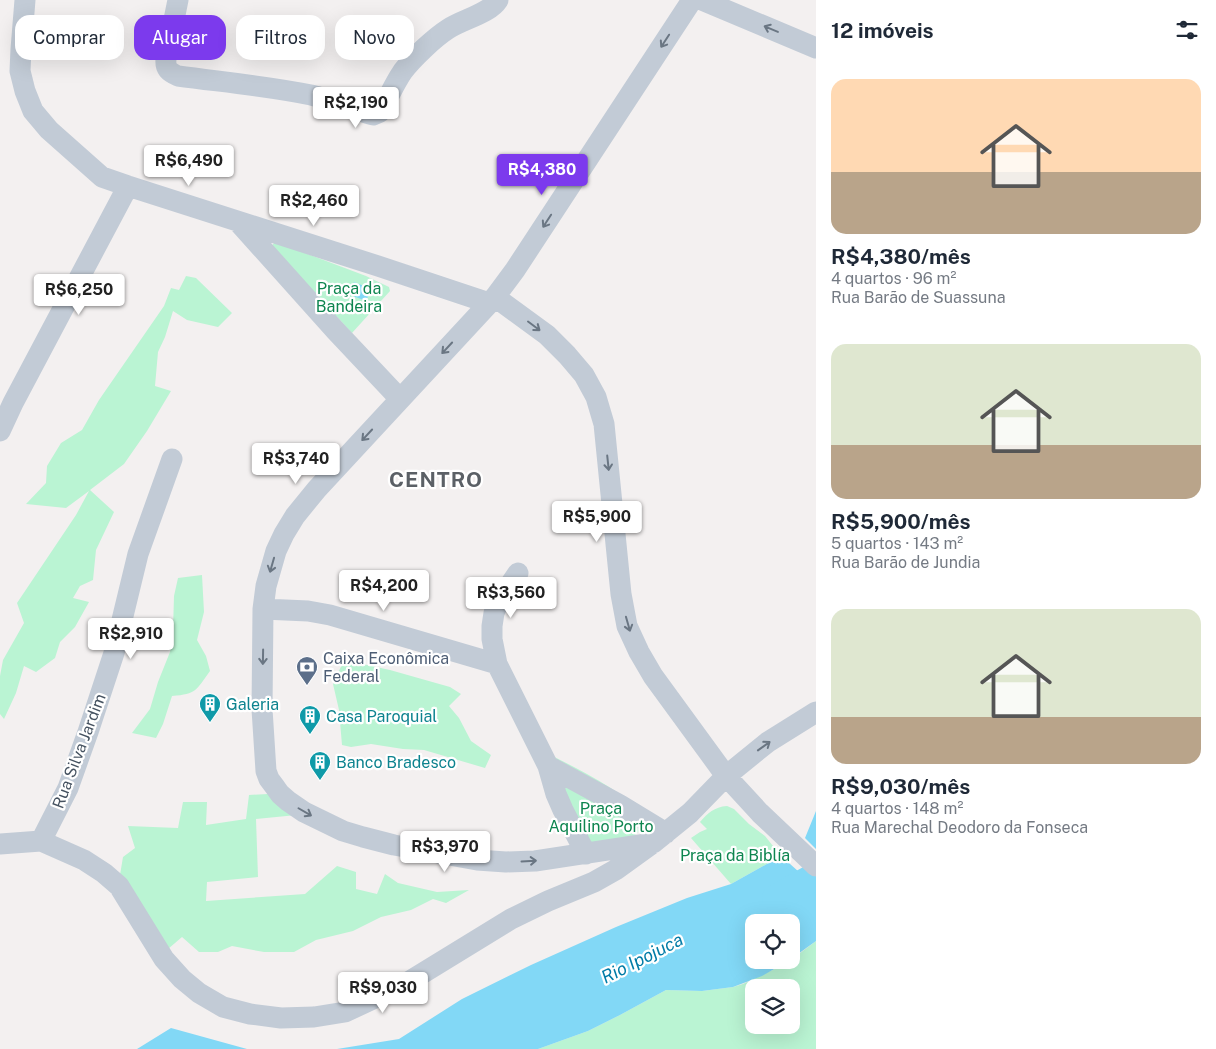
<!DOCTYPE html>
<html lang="pt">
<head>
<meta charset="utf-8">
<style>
	:root { --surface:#fff; --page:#f6f6f7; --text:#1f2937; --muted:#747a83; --accent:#7c3aed }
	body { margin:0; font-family:"Public Sans",sans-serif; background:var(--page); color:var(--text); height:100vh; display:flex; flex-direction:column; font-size:19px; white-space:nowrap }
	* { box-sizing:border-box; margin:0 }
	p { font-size:16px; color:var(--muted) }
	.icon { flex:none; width:28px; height:28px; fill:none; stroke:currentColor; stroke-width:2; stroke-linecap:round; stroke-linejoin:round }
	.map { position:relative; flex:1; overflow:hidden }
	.drawer { display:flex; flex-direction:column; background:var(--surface); width:400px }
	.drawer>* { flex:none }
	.hud { position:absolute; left:15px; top:15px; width:475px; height:45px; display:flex; gap:10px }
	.buttons { position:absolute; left:745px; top:914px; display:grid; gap:10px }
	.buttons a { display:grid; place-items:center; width:55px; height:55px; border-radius:10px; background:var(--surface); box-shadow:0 5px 20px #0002; font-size:25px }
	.price { position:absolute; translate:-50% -42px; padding:0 11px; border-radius:5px; background:#fff; color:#222; font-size:16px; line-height:32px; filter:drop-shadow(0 1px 2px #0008) }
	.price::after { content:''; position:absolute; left:50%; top:30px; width:15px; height:11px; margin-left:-8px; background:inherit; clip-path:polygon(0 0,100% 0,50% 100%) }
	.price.on { background:var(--accent); color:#fff }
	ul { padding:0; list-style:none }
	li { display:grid; align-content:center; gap:10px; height:265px; padding:0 15px }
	li span { display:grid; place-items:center; height:155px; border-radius:15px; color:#555 }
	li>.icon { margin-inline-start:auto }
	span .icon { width:90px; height:90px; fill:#fffc; stroke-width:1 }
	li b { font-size:21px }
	h2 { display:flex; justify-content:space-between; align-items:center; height:60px; padding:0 15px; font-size:21px }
	.chip { padding:0 18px; border-radius:15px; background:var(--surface); box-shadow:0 5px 20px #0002; font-size:18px; line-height:45px }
	.chip.on { background:var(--accent); color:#fff }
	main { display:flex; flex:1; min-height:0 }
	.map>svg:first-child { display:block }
	.green { fill:#baf4d3; fill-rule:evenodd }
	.water { fill:#82d8f6 }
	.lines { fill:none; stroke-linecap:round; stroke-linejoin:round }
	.river { stroke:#82d8f6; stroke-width:28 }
	.minor { stroke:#c2cbd6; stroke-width:21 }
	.oneway { stroke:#6a7683 }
	.labels { text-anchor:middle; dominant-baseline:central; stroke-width:4.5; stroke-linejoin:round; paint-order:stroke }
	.park-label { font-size:16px; fill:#0d854f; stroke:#fff }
	.service-label { font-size:16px; fill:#4e5e75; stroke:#fff; text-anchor:start }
	.culture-label { font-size:16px; fill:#0d838f; stroke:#fff; text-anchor:start }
	.street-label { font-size:16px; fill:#455260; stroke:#fff }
	.water-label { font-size:18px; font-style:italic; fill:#027ca7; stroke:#fff }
	.district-label { font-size:21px; font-weight:bold; letter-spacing:1px; fill:#5b6066; stroke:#fff }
</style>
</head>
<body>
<main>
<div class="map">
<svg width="816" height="1049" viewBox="0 0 816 1049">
	<rect width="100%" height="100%" fill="#f3f0f0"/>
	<path class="green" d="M 276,242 L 366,276 L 389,287 L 390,291 L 352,333 L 272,247 L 273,244 Z
		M 186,276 L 196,278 L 232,313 L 218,327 L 187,320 L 173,311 L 165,337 L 158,352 L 155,386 L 171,391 L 147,431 L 124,464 L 90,490 L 114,512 L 96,550 L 93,580 L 80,586 L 73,598 L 89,602 L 75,627 L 60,642 L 55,658 L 36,672 L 24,666 L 16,693 L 4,719 L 0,714 L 0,676 L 3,660 L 24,623 L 17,603 L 76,515 L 89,491 L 66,508 L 26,504 L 46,483 L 47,466 L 61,443 L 82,430 L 99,400 L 164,306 L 171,288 L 179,290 Z
		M 202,575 L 204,612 L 197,640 L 206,656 L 210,671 C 196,690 197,694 172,696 L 163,724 L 156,738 L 132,733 L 150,709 L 158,682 L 170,652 L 173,630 L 174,596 L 178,578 Z
		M 344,660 L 390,670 L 450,687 L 461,694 L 449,706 L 459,718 L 471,741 L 491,755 L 485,768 L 424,750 L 403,749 L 371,744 L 351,747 L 342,745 L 339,710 L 333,684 Z
		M 535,747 C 575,768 619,787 650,820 L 630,840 L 585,851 Z
		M 286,793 L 307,814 L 256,819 L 258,877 L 207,882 L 206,901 L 305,894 L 337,866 L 356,872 L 356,889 L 377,894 L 385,874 L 398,883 L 437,892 L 469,890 L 446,903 L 433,899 L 411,910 L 381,917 L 353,931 L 316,940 L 294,952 L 264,952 L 232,946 L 218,952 L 199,952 L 182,937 L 168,949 L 120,875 L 123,857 L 135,848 L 128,826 L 178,828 L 183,802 L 207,802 L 206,825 L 246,819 L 249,795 Z
		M 727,806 L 734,809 L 749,824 L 765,836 L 781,856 L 731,884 L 691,838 L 700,832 L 707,829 L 700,822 C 708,813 714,807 727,806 Z
		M 816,941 L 816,1049 L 538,1049 L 588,1031 L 620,1015 L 666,990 L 702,991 L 733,987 L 743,984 L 779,967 L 791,960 ZM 754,988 L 791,988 L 791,1025 L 754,1025 Z"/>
	<path class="water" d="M 354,282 L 371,289 L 366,301 L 348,294 Z
		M 816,811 L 816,849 L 805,838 Z
		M 781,856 L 816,887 L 816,941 L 791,959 L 791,922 L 754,922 L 754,960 L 790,960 L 762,976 L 733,987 L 702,991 L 666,990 L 620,1015 L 588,1031 L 538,1049 L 337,1049 L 399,1039 L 462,999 L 531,965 L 616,927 L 687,898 L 731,884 Z
		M 171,1028 L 247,1049 L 137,1049 Z"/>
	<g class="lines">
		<path class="river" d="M 776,898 L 816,876"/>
		<path class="minor" d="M 25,0 L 21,49 L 20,71 L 25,91 L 33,111 L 49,130 L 102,177 L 128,186 L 378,266 L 489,303
			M 178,0 L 166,59 C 165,69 169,72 178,76 C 222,82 267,86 311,95 C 332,100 352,109 373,115 L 380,112 C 388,99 394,84 403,71 C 413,58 434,38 448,29 C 463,19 489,14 498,0
			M 702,0 L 816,48
			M 240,224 L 335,330 L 400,399
			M 495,297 L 547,335 L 567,355 L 584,375 L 596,397 L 604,424 L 621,594 L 627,626 L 639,652 L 653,676 L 726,776 L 760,813 L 816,866
			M 0,431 L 13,403 L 128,186
			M 518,573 L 499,601 L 494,613 L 492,626 L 492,639 L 497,664 L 548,766 L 620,805 L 666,833
			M 263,609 L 308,611 L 330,615 L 497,664
			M 548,766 L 556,794 L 563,810 L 586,854
			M 41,841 L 68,788 L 88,732 L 114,653 L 138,554 L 172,459
			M 653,843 L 535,861 L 506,862 L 477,860 L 394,845 L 363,837 L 343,831 L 304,812 L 288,801 L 280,794 L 275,787 L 269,779 L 266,771 L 262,709 L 263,609 L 266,586 L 276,551 L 284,534 L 295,516 L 317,489 L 495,297 L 515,270 L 692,0
			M 0,844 L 41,841 L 84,860 L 104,873 L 119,886 L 164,959 L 182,979 L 199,993 L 223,1007 L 250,1014 L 281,1018 L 314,1017 L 345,1012 L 405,984 L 511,919 L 548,901 L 594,882 L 617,869 L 653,843 L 690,813 L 726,776 L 768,742 L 816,712"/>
	</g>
	<defs><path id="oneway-shaft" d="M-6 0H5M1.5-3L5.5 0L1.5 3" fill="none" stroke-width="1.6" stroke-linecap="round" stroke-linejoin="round" transform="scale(1.25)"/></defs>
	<g class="oneway">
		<use href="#oneway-shaft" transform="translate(771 29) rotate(-157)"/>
		<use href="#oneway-shaft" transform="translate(665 41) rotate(123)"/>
		<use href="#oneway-shaft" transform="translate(547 221) rotate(123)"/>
		<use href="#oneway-shaft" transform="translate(534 326) rotate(37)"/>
		<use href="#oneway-shaft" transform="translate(447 348) rotate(133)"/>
		<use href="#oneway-shaft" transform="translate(367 435) rotate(133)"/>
		<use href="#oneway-shaft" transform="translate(608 463) rotate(84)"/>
		<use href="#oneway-shaft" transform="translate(272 565) rotate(106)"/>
		<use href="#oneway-shaft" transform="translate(628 624) rotate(74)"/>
		<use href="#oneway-shaft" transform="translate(263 657) rotate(91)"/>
		<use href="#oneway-shaft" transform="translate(764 746) rotate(-36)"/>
		<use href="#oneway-shaft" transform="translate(305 812) rotate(30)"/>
		<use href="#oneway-shaft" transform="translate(529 861) rotate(-3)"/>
	</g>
	<defs>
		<g id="bank-pin" transform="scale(1.125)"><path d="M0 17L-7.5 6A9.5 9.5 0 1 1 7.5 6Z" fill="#5c6f8a" stroke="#fff"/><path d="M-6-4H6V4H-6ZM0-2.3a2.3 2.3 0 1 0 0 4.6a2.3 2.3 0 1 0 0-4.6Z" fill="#fff"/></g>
		<g id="building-pin" transform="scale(1.125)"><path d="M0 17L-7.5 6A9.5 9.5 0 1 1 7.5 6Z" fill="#0f9aa8" stroke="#fff"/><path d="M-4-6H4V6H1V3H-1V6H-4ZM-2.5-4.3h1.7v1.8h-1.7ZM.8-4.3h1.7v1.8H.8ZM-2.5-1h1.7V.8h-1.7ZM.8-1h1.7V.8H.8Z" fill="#fff"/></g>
	</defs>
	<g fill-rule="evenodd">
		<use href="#bank-pin" x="307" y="667"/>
		<use href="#building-pin" x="210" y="704"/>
		<use href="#building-pin" x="310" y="716"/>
		<use href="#building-pin" x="320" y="762"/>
	</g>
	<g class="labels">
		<g class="park-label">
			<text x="349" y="288">Praça da<tspan x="349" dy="18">Bandeira</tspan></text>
			<text x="601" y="808">Praça<tspan x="601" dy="18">Aquilino Porto</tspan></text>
			<text x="735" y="855">Praça da Biblía</text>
		</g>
		<g class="service-label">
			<text x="323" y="658">Caixa Econômica<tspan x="323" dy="18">Federal</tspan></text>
		</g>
		<g class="culture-label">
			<text x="226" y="704">Galeria</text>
			<text x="326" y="716">Casa Paroquial</text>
			<text x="336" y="762">Banco Bradesco</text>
		</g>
		<g class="street-label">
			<text transform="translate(79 751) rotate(-69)">Rua Silva Jardim</text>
		</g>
		<g class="water-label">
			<text transform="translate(642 958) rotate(-27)">Rio Ipojuca</text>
		</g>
		<g class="district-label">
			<text x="436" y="479">CENTRO</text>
		</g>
	</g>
</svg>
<div class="buttons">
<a><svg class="icon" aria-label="locate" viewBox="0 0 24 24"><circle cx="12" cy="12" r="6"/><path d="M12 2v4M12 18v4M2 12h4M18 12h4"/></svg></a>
<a><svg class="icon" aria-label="layers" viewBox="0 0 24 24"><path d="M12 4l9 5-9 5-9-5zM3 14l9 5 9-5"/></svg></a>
</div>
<b class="price" style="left:356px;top:129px">R$2,190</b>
<b class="price" style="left:189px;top:187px">R$6,490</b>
<b class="price on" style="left:542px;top:196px">R$4,380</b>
<b class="price" style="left:314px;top:227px">R$2,460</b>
<b class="price" style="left:79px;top:316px">R$6,250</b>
<b class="price" style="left:296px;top:485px">R$3,740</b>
<b class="price" style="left:597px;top:543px">R$5,900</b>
<b class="price" style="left:384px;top:612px">R$4,200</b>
<b class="price" style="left:511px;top:619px">R$3,560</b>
<b class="price" style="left:131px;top:660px">R$2,910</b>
<b class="price" style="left:445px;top:873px">R$3,970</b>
<b class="price" style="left:383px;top:1014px">R$9,030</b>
<div class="hud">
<a class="chip">Comprar</a>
<a class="chip on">Alugar</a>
<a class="chip">Filtros</a>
<a class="chip">Novo</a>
</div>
</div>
<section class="drawer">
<h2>12 imóveis<svg class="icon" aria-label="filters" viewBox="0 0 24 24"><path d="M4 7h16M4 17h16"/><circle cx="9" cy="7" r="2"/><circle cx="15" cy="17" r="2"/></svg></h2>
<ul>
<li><span style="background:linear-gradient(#ffd9b3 60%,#b9a48a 0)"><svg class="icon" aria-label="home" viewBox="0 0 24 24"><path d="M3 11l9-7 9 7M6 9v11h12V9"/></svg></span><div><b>R$4,380/mês</b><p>4 quartos · 96 m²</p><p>Rua Barão de Suassuna</p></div></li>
<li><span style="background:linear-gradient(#dfe7d0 65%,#b9a48a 0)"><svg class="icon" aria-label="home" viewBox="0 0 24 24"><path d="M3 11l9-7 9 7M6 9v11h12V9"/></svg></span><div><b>R$5,900/mês</b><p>5 quartos · 143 m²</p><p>Rua Barão de Jundia</p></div></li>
<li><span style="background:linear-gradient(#dfe7d0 70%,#b9a48a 0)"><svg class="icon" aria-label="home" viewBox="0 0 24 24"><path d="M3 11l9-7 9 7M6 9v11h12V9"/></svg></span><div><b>R$9,030/mês</b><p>4 quartos · 148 m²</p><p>Rua Marechal Deodoro da Fonseca</p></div></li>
</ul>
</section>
</main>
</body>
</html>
